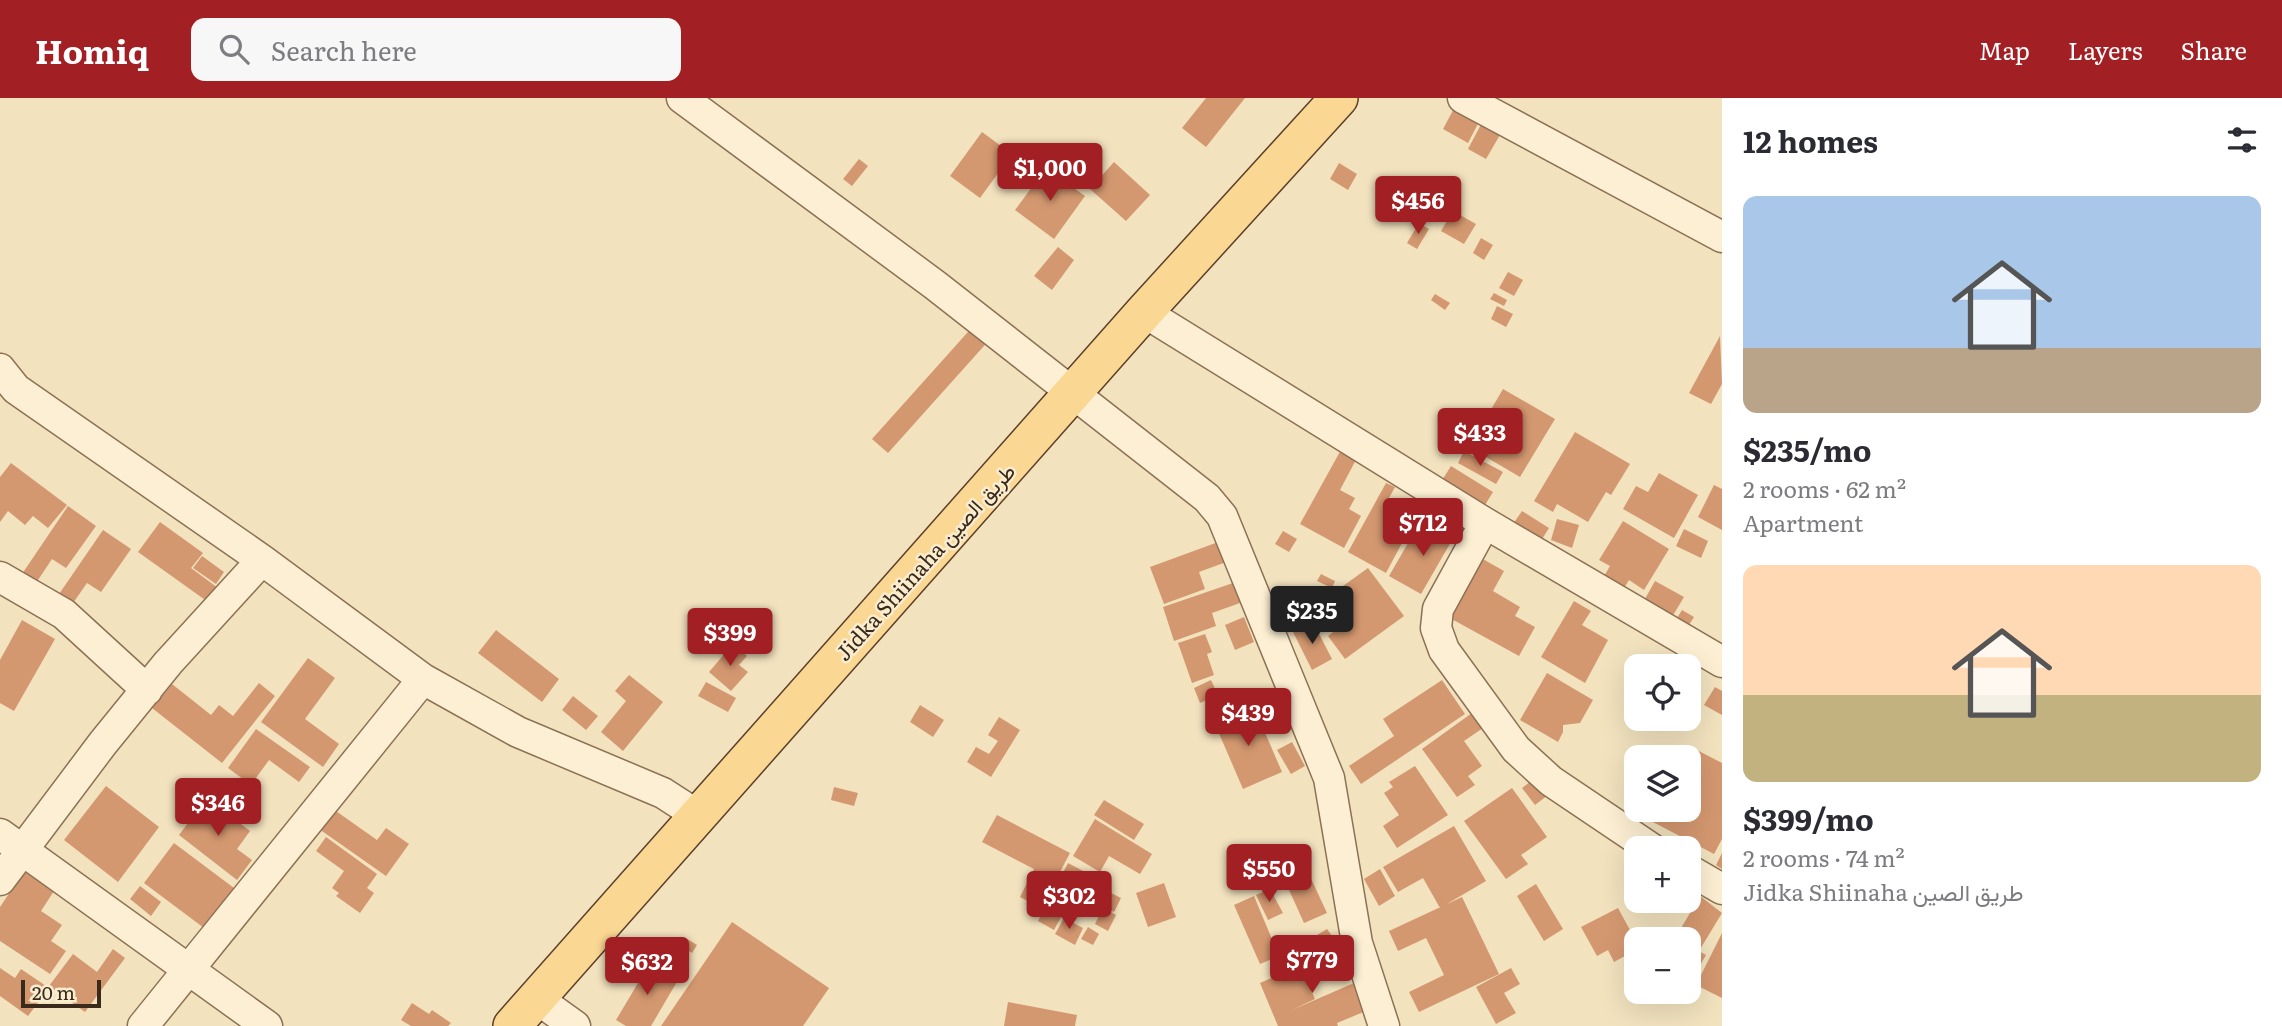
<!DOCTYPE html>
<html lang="en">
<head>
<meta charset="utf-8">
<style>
	:root { --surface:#fff; --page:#f7f7f7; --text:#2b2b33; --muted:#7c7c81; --accent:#a21f23 }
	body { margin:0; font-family:Literata,Vazirmatn,serif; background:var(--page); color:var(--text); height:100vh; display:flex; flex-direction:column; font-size:26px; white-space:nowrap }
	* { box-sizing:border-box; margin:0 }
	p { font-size:23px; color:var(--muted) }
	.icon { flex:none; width:38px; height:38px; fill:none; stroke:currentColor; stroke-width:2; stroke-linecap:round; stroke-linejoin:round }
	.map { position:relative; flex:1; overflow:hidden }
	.sheet { display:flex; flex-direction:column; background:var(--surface); width:560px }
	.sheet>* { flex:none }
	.controls { position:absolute; left:1624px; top:556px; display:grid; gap:14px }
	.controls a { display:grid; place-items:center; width:77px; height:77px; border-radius:14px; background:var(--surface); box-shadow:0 7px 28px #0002; font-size:35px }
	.scale { position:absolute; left:21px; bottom:18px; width:80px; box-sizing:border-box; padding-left:7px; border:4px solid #3a2a1b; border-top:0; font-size:19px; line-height:24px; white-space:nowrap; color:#3a2a1b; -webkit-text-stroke:5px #f9eccf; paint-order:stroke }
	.price { position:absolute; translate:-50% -60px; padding:0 16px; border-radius:7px; background:var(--accent); color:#fff; font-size:23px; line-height:46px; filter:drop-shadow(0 2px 4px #0008) }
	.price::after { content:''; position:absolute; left:50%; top:42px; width:21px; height:16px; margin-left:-10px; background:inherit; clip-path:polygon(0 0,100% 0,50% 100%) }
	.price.selected { background:#222; color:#fff }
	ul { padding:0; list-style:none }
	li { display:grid; align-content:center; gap:14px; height:371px; padding:0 21px }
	li span { display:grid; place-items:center; height:217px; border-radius:14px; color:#555 }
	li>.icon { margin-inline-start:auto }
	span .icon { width:126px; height:126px; fill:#fffc; stroke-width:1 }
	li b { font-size:30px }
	h2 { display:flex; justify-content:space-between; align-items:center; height:84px; padding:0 21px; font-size:30px }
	header { display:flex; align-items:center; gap:42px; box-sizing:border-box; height:98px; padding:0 35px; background:var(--accent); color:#fff }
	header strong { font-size:33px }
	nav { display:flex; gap:38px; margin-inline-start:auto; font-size:24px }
	.search { width:490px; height:63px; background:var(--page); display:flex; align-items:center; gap:18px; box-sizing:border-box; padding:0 24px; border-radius:14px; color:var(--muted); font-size:26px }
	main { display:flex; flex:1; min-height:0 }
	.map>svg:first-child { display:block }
	.building { fill:#d49870 }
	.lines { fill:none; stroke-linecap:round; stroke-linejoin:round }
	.minor-casing { stroke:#8d7155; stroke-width:33 }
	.major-casing { stroke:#5a3f2a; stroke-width:40 }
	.minor { stroke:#fcefd3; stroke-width:30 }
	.major { stroke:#fad792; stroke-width:37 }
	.labels { text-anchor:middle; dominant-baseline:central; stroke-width:5; stroke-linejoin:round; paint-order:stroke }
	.street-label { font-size:21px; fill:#3a2a1b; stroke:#f9eccf }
</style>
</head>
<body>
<header>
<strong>Homiq</strong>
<div class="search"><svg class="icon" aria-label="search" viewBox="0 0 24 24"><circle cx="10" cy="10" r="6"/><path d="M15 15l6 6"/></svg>Search here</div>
<nav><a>Map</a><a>Layers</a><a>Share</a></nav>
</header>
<main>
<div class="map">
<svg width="1722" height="928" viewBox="0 0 1722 928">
	<rect width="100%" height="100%" fill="#f2e2be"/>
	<path class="building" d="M 1206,0 L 1245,0 L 1206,49 L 1182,30 Z
		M 1457,5 L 1482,18 L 1468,45 L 1443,31 Z
		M 1485,19 L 1504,30 L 1486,61 L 1468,51 Z
		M 982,34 L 1012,56 L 980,100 L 950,78 Z
		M 859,61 L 868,68 L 852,88 L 843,81 Z
		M 1114,64 L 1150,97 L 1126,123 L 1090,91 Z
		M 1339,65 L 1357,76 L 1348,92 L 1330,81 Z
		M 1046,70 L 1085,98 L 1054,141 L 1015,112 Z
		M 1421,82 L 1432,88 L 1415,118 L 1403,112 Z
		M 1453,113 L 1476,126 L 1464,146 L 1441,133 Z
		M 1419,125 L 1429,131 L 1417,151 L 1407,145 Z
		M 1481,140 L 1493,147 L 1484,162 L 1473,155 Z
		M 1058,149 L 1074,162 L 1052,192 L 1034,178 Z
		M 1508,174 L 1523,182 L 1514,198 L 1499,190 Z
		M 1494,195 L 1507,202 L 1504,208 L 1490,201 Z
		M 1435,196 L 1450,205 L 1445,212 L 1431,202 Z
		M 1497,208 L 1513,216 L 1506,229 L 1491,221 Z
		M 976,225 L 992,239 L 888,355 L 872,341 Z
		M 1720,238 L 1722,286 L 1711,306 L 1689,295 Z
		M 1503,291 L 1555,321 L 1520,379 L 1469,349 Z
		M 1575,334 L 1630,366 L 1611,397 L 1606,394 L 1588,424 L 1557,406 L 1553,414 L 1534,403 Z
		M 1342,350 L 1358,358 L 1340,392 L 1355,400 L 1349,411 L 1361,418 L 1344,450 L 1300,426 Z
		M 1464,353 L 1503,374 L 1496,386 L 1458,365 Z
		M 11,365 L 67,407 L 48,430 L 33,418 L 25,427 L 8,413 L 0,424 L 0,379 Z
		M 1451,368 L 1493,394 L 1482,412 L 1439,387 Z
		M 1659,375 L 1698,397 L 1674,440 L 1623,411 L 1636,388 L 1648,394 Z
		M 1386,385 L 1395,389 L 1389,400 L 1398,405 L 1391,419 L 1410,430 L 1386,475 L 1348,454 Z
		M 1714,387 L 1722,391 L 1722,432 L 1698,419 Z
		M 68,408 L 96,428 L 66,470 L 52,461 L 36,485 L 22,476 Z
		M 1522,413 L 1549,430 L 1539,446 L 1511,429 Z
		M 1443,421 L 1459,430 L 1421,496 L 1389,478 L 1411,440 L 1426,448 Z
		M 1557,421 L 1579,427 L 1572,450 L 1551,442 Z
		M 1623,423 L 1669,451 L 1644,492 L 1629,482 L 1623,492 L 1603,480 L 1610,468 L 1599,462 Z
		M 160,424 L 203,455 L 191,470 L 218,490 L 208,504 L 138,454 Z
		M 1684,431 L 1708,443 L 1701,460 L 1676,448 Z
		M 103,432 L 131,451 L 101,494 L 87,485 L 71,508 L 57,499 Z
		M 1283,433 L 1297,441 L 1289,454 L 1275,446 Z
		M 1221,443 L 1229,463 L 1199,474 L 1205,491 L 1164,506 L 1150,469 Z
		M 202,458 L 224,474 L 216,486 L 193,470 Z
		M 1481,460 L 1504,473 L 1493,493 L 1520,509 L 1515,518 L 1535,529 L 1519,558 L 1448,519 Z
		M 1368,470 L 1404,518 L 1345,561 L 1328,538 L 1336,532 L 1318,506 Z
		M 1321,476 L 1335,483 L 1332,490 L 1317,483 Z
		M 1655,483 L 1684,499 L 1669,524 L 1641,508 Z
		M 1233,485 L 1240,505 L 1212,515 L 1216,528 L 1174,543 L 1163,509 Z
		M 1574,503 L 1591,513 L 1582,527 L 1608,542 L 1585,585 L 1541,559 Z
		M 1682,512 L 1694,519 L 1686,532 L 1674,525 Z
		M 1244,519 L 1254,544 L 1235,552 L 1225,527 Z
		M 22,522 L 55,541 L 14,613 L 0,605 L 0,562 Z
		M 1313,524 L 1332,561 L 1312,572 L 1293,534 Z
		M 496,532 L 559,581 L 542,604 L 478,555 Z
		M 1205,536 L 1212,554 L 1207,556 L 1214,577 L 1192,585 L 1178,545 Z
		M 733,546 L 747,558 L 739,567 L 748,574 L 731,593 L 709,574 Z
		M 308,560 L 335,580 L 305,621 L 339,646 L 323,669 L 261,624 Z
		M 1547,575 L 1593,602 L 1580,625 L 1563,627 L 1563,634 L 1558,644 L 1520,622 Z
		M 629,577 L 663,604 L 623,653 L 601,634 L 626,603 L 615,593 Z
		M 1211,582 L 1218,597 L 1200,605 L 1194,590 Z
		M 1442,582 L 1465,616 L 1361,686 L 1349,668 L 1394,638 L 1383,621 Z
		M 706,584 L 736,600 L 728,614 L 698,598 Z
		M 259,585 L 275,598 L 222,665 L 152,610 L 172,586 L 211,617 L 219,607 L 233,618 Z
		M 1715,589 L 1722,593 L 1722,617 L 1704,607 Z
		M 573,598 L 598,618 L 586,632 L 562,612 Z
		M 920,607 L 944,622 L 933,639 L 910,624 Z
		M 1254,609 L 1282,674 L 1243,691 L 1215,626 Z
		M 1472,615 L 1483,630 L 1464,643 L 1482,668 L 1468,678 L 1475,687 L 1457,699 L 1422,651 Z
		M 999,619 L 1020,632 L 991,679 L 967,664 L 976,649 L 989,656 L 998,643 L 988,637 Z
		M 256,631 L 310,669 L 299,684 L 269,662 L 251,687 L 228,670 Z
		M 1292,644 L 1305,668 L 1291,676 L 1277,652 Z
		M 1691,649 L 1722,665 L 1722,741 L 1714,756 L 1651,723 L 1657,712 L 1689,712 L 1689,660 L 1685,660 Z
		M 1415,668 L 1448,717 L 1397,750 L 1383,728 L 1399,717 L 1384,695 L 1393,689 L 1389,684 Z
		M 1535,680 L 1548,697 L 1535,707 L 1522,690 Z
		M 106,688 L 159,729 L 118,784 L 64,742 Z
		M 834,689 L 858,695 L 854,708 L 831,702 Z
		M 1512,690 L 1547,739 L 1521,757 L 1528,766 L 1506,781 L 1464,723 Z
		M 207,700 L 250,733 L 237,751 L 252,762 L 237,782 L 179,737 Z
		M 1104,702 L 1144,726 L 1134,742 L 1094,717 Z
		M 326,706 L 377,742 L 386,730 L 409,746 L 386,778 L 312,726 Z
		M 997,717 L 1070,755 L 1041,810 L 1020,799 L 1034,771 L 982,744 Z
		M 1095,721 L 1152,756 L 1140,776 L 1109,758 L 1100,774 L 1073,758 Z
		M 1454,728 L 1486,783 L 1440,810 L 1423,780 L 1398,794 L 1383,769 Z
		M 326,739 L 377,776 L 367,790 L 374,795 L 360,815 L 336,798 L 339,795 L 332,790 L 344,773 L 316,753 Z
		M 174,745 L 234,790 L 204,830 L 144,785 Z
		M 1722,755 L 1722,771 L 1716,767 Z
		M 1068,765 L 1085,774 L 1054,832 L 1038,823 Z
		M 1380,771 L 1395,798 L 1379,808 L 1364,781 Z
		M 24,773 L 54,793 L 41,813 L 62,827 L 51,843 L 66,853 L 50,876 L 0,843 L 0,809 Z
		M 1308,774 L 1327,815 L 1304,825 L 1285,783 Z
		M 1088,777 L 1101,784 L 1081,819 L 1067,812 Z
		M 1164,785 L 1176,819 L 1148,829 L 1136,795 Z
		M 1536,786 L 1563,831 L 1544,843 L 1517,798 Z
		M 140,788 L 161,804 L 151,818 L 130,801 Z
		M 1270,791 L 1283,815 L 1268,822 L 1256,797 Z
		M 1111,795 L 1121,800 L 1114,814 L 1104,808 Z
		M 1254,798 L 1279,858 L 1260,866 L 1234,807 Z
		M 1700,798 L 1722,815 L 1699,853 L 1706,857 L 1692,881 L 1689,879 L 1689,842 L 1674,842 Z
		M 1462,799 L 1499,876 L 1419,914 L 1409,894 L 1444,877 L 1426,840 L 1398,853 L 1389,833 Z
		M 1103,810 L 1116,817 L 1108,833 L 1095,826 Z
		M 1618,810 L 1636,843 L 1636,852 L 1614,864 L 1608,852 L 1597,858 L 1581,829 Z
		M 1064,820 L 1083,830 L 1075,847 L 1055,836 Z
		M 732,824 L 829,890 L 803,928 L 661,928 Z
		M 1088,829 L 1099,836 L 1093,847 L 1081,841 Z
		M 1327,831 L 1337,845 L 1316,858 L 1307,843 Z
		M 1722,835 L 1722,900 L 1696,887 Z
		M 684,839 L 697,847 L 692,855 L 679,847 Z
		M 113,851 L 125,860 L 85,914 L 49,888 L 73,856 L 97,874 Z
		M 1338,851 L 1347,871 L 1309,888 L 1315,901 L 1292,912 L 1354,885 L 1366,913 L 1337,925 L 1338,928 L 1278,928 L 1260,885 Z
		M 661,853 L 681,865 L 675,875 L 655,863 Z
		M 643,862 L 678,882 L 651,928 L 626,928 L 616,922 L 644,875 L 637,871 Z
		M 0,870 L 15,880 L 21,871 L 49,890 L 28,918 L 0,898 Z
		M 1511,870 L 1520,886 L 1504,895 L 1516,915 L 1496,926 L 1476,889 Z
		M 1008,904 L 1077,917 L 1075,928 L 1004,928 Z
		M 412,905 L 429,916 L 432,912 L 451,925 L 448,928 L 411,928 L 401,922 Z"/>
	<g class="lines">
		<g class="minor-casing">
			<path id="minor" d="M 682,0 L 935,187 L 1207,400 L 1222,418 L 1329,680 L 1357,845 L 1384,928
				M 1463,0 L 1722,139
				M 1144,214 L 1485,425 L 1722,564
				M 0,271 L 16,291 L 262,462 L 423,581 L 518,634 L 663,695 L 697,717
				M 1485,425 L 1438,511 L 1436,530 L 1444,552 L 1516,651 L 1551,683 L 1652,751
				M 0,479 L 64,516 L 147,592
				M 0,736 L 267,928
				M 1689,772 L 1722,791
				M 0,782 L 103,645 L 168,565 L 262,462
				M 536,900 L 575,928
				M 143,928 L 423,581"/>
		</g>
		<g class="major-casing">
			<path id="major" d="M 512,928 L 1144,214 L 1339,0"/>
		</g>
		<use href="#minor" class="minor"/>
		<use href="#major" class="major"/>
	</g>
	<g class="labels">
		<g class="street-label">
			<text transform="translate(924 463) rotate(-48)">Jidka Shiinaha طريق الصين</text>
		</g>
	</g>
</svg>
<div class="controls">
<a><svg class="icon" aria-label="locate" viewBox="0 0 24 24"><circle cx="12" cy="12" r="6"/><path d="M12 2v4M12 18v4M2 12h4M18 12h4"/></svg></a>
<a><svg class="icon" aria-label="layers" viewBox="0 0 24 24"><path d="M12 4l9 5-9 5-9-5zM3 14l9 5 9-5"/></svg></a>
<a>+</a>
<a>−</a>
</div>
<div class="scale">20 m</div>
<b class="price" style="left:1050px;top:105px">$1,000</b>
<b class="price" style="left:1418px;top:138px">$456</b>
<b class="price" style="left:1480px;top:370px">$433</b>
<b class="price" style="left:1423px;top:460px">$712</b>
<b class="price selected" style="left:1312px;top:548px">$235</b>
<b class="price" style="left:730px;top:570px">$399</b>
<b class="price" style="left:1248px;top:650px">$439</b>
<b class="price" style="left:218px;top:740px">$346</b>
<b class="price" style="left:1269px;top:806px">$550</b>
<b class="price" style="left:1069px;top:833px">$302</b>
<b class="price" style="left:1312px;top:897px">$779</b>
<b class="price" style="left:647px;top:899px">$632</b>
</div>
<section class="sheet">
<h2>12 homes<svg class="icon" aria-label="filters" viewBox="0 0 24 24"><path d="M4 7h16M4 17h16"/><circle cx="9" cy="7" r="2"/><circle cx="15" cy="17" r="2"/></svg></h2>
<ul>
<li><span style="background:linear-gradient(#a9c7e8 70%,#b9a48a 0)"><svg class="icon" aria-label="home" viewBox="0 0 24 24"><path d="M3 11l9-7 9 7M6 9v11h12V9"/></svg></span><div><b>$235/mo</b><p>2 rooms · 62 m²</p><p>Apartment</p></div></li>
<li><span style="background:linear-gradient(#ffd9b3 60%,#c2b280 0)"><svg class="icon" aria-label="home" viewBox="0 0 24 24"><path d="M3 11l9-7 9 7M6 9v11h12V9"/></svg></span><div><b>$399/mo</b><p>2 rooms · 74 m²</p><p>Jidka Shiinaha طريق الصين</p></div></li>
</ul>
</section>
</main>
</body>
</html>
